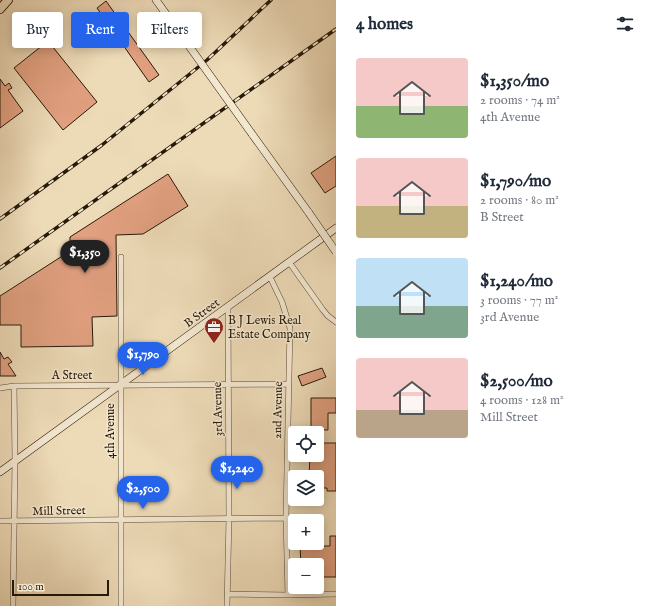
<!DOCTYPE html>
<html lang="en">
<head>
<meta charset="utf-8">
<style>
	:root { --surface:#fff; --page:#f2f2f3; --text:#1f2937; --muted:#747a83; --accent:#2563eb }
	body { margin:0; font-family:"IM FELL English",serif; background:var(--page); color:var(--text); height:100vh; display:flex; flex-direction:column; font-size:15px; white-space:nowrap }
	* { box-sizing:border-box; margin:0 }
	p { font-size:13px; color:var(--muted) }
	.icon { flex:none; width:22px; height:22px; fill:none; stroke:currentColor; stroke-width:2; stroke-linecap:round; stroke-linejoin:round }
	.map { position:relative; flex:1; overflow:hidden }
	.details { display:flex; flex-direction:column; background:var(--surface); width:320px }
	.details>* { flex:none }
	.banner { position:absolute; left:12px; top:12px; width:264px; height:36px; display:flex; gap:8px }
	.buttons { position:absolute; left:288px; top:426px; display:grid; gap:8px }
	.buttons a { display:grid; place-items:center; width:36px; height:36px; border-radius:4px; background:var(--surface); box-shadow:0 2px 10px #0003; font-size:20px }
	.scale { position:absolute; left:12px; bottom:10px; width:97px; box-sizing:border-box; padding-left:4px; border:2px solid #281a07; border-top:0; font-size:11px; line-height:14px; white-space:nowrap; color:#281a07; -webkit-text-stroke:3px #f3e7d0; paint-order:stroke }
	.price { position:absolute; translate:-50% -34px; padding:0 9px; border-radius:14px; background:var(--accent); color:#fff; font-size:13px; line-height:26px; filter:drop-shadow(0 1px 2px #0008) }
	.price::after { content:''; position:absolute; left:50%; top:24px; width:12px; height:9px; margin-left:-6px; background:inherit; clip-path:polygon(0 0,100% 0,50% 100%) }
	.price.on { background:#222; color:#fff }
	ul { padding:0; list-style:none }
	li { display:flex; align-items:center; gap:12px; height:100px; padding:0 20px }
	li span { display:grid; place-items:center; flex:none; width:112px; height:80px; border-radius:4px; color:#555 }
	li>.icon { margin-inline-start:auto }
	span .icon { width:48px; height:48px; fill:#fffc; stroke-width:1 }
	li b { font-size:17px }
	h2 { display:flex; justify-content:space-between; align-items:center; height:48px; padding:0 20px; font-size:17px }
	.pill { padding:0 14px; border-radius:4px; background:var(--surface); box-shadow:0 2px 10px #0003; font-size:14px; line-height:36px }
	.pill.on { background:var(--accent); color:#fff }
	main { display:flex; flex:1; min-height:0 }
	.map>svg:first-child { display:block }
	.building { fill:#e1a080; stroke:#281a07 }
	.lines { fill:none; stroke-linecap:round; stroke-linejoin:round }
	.street-casing { stroke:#594a33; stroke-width:6 }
	.secondary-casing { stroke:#281a07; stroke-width:8 }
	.primary-casing { stroke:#281a07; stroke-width:10 }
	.street { stroke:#f3e7d0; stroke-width:5 }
	.secondary { stroke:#f3e7d0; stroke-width:7 }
	.primary { stroke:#eddab7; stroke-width:8 }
	.rail-casing { stroke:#281a07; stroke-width:3.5 }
	.rail { stroke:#f3e7d0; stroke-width:2; stroke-dasharray:6; stroke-linecap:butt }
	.secondary-bridge-casing { stroke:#281a07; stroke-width:8; stroke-linecap:butt }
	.secondary-bridge { stroke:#f3e7d0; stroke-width:7 }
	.labels { text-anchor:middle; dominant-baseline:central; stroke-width:3; stroke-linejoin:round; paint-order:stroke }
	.street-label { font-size:12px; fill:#281a07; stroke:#f3e7d0 }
	.poi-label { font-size:12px; fill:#281a07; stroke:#f3e7d0; text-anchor:start }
</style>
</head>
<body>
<main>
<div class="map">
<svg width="336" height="606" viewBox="0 0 336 606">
	<rect width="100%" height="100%" fill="#eddab7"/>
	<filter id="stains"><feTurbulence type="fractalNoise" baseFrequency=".005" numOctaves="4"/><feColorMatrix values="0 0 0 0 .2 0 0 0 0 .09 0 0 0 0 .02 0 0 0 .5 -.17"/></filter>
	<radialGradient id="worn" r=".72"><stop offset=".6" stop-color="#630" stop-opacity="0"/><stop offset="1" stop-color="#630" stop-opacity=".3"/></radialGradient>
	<path class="building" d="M 106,1 L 159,75 L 149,82 L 97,8 Z
		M 48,41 L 97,102 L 63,130 L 14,68 Z
		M 0,79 L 5,86 L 9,83 L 12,88 L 8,90 L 23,111 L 0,128 Z
		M 336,156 L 336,186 L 325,193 L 311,173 Z
		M 168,174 L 188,206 L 143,234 L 116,235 L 117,316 L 92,317 L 93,346 L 21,347 L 21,325 L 0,325 L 0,296 L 67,253 L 70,253 L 70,237 Z
		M 0,352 L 4,359 L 8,357 L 12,362 L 8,364 L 16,376 L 0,376 Z
		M 322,368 L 326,377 L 302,386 L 298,376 Z
		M 311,398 L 336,398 L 336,413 L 328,413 L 328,430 L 311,430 Z
		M 321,443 L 336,443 L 336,491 L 327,491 L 327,488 L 317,488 L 317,477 L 309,477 L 310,455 L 317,455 L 317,451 L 321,451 Z
		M 330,536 L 336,536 L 336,577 L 317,577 L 317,565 L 301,565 L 300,546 L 330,546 Z"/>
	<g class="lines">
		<g class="street-casing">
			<path id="street" d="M 289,262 L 323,310 L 328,316 L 336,322
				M 270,277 L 282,302 L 290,328 L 286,518 L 288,595
				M 0,388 L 14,386 L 289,384
				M 0,521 L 286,518
				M 227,594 L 288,595 L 336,594
				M 13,606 L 15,460 L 14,386
				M 121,606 L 121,257
				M 227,606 L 229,518 L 228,307"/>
		</g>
		<g class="secondary-casing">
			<path id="secondary" d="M 156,0 L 184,39
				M 252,134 L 309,213
				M 0,472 L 336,228"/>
		</g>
		<g class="primary-casing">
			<path id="primary" d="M 0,9 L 8,0"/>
		</g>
		<use href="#street" class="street"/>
		<use href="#secondary" class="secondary"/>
		<use href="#primary" class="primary"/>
		<g class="rail-casing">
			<path id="rail" d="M 0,219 L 102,145 L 207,60 L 271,0
				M 0,268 L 336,29"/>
		</g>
		<use href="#rail" class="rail"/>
		<g class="secondary-bridge-casing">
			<path id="secondary-bridge" d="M 184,39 L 252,134
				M 309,213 L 336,252"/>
		</g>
		<use href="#secondary-bridge" class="secondary-bridge"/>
	</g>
	<defs>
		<g id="office-pin" transform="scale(1)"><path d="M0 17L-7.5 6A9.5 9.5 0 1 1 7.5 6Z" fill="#8f2418" stroke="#f3e7d0"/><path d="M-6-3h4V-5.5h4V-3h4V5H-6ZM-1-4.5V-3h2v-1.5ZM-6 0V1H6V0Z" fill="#fff"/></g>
	</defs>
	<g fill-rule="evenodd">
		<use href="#office-pin" x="214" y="327"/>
	</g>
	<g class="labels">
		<g class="street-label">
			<text transform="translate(202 313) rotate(-36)">B Street</text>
			<text x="72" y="375">A Street</text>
			<text transform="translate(218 409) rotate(-91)">3rd Avenue</text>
			<text transform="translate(278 410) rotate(-89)">2nd Avenue</text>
			<text transform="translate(110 431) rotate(-90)">4th Avenue</text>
			<text transform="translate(59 511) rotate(-1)">Mill Street</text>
		</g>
		<g class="poi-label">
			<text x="228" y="320">B J Lewis Real<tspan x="228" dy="14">Estate Company</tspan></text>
		</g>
	</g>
	<rect width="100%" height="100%" filter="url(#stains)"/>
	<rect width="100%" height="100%" fill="url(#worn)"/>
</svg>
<div class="buttons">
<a><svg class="icon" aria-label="locate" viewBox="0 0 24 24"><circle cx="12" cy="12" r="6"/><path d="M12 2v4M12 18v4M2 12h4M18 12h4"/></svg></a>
<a><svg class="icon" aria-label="layers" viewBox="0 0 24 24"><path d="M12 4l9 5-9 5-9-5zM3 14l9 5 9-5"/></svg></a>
<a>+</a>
<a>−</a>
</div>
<div class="scale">100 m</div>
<b class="price on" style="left:85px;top:274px">$1,350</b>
<b class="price" style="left:143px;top:376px">$1,790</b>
<b class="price" style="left:237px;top:490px">$1,240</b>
<b class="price" style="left:143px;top:510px">$2,500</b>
<div class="banner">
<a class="pill">Buy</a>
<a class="pill on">Rent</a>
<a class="pill">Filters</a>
</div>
</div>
<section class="details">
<h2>4 homes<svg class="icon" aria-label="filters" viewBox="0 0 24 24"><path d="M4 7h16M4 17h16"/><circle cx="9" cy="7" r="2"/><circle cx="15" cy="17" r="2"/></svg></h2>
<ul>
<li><span style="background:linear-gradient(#f6c9c9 60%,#8fb573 0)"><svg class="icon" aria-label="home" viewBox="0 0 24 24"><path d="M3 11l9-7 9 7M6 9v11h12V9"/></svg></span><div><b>$1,350/mo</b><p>2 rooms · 74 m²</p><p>4th Avenue</p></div></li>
<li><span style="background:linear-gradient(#f6c9c9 60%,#c2b280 0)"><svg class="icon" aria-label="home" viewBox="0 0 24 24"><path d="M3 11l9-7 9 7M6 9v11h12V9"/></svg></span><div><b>$1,790/mo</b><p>2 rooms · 80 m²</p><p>B Street</p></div></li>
<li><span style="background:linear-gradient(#bfe0f5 60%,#7fa58c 0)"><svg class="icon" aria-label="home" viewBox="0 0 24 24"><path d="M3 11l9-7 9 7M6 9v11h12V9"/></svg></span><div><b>$1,240/mo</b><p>3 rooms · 77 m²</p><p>3rd Avenue</p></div></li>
<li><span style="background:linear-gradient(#f6c9c9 65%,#b9a48a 0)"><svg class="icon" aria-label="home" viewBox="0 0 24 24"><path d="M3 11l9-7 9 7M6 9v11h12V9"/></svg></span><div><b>$2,500/mo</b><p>4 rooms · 128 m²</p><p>Mill Street</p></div></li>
</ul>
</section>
</main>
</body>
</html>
